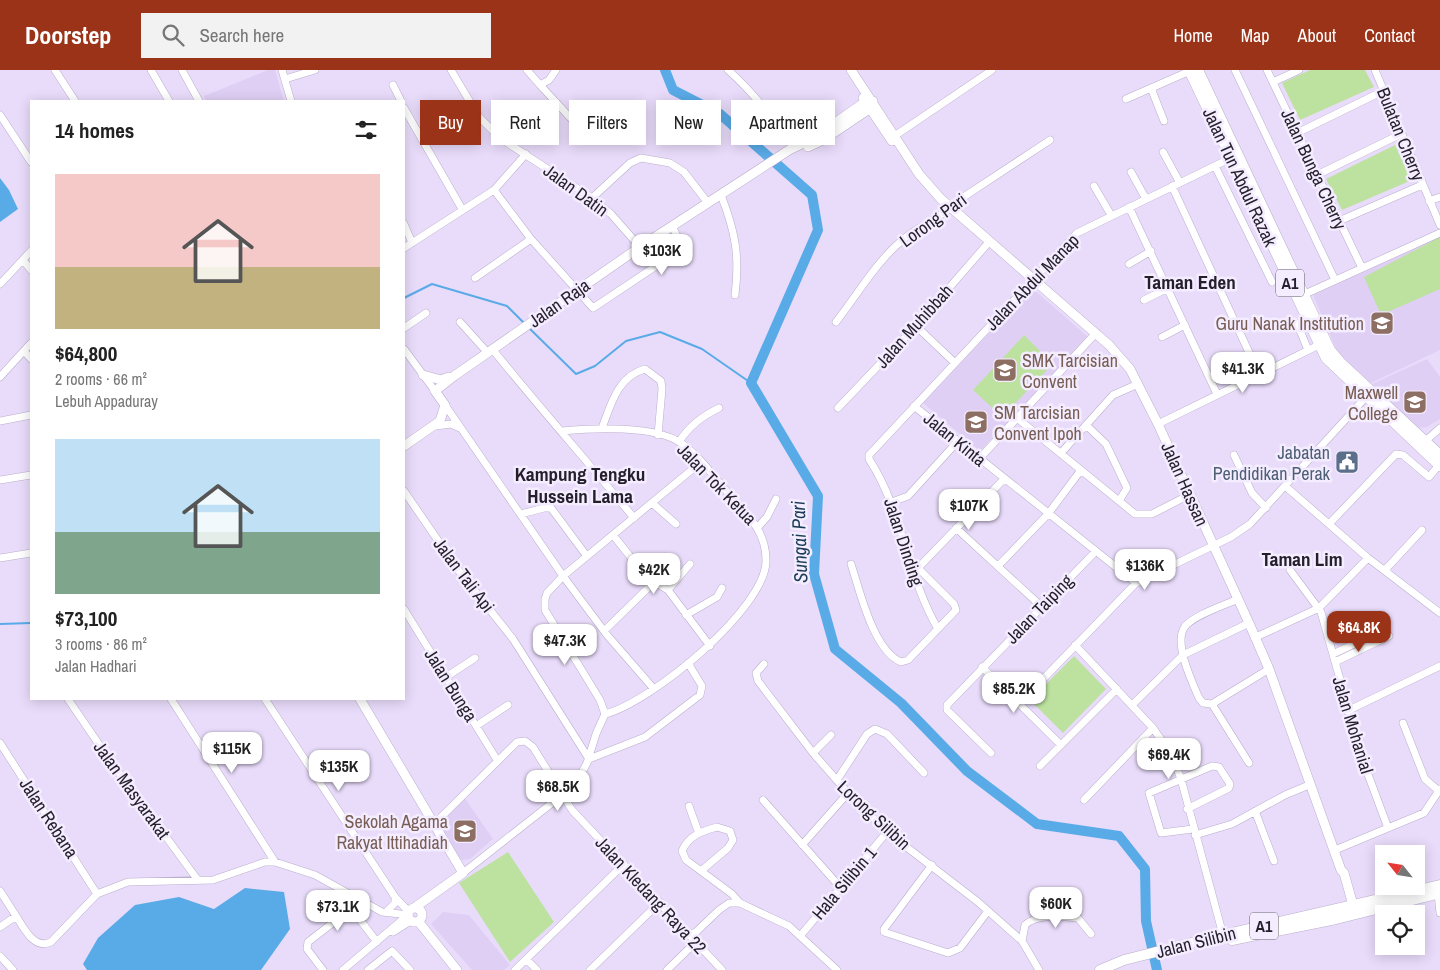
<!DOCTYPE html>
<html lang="en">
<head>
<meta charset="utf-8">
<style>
	:root { --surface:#fff; --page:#f2f2f2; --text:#222; --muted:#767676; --accent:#9b3318 }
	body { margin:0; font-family:"Archivo Narrow",sans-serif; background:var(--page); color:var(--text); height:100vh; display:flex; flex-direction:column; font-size:19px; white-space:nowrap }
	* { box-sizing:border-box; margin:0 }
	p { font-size:16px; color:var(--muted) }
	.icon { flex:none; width:28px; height:28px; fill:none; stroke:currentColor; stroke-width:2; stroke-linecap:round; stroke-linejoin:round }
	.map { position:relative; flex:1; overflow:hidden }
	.sheet { position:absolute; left:30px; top:30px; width:375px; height:600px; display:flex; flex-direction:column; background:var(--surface); border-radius:0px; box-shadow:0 2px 12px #0003 }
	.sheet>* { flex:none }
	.top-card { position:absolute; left:420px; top:30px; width:475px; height:45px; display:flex; gap:10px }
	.needle { width:32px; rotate:300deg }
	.controls { position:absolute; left:1375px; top:775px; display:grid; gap:10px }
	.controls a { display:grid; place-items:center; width:50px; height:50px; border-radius:0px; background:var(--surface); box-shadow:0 2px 12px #0003; font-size:25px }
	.price { position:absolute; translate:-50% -42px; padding:0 11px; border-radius:10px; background:#fff; color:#222; font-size:16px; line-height:32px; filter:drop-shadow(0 1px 2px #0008) }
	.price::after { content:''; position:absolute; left:50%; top:30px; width:15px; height:11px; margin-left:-8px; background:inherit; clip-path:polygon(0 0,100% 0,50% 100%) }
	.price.active { background:var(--accent); color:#fff }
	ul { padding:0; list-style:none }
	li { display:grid; align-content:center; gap:10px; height:265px; padding:0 25px }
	li span { display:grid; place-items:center; height:155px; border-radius:0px; color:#555 }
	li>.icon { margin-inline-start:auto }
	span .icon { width:90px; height:90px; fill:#fffc; stroke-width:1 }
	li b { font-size:21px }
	h2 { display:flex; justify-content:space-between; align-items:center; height:60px; padding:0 25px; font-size:21px }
	.tag { padding:0 18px; border-radius:0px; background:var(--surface); box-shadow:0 2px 12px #0003; font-size:18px; line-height:45px }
	.tag.active { background:var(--accent); color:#fff }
	header { display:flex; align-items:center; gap:30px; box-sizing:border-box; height:70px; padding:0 25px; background:var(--accent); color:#fff }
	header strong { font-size:24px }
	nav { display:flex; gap:28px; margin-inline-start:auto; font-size:18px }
	.search { width:350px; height:45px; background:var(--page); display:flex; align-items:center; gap:12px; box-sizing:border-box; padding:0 18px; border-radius:0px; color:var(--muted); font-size:19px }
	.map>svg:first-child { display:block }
	.built { fill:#dfcff5 }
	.green { fill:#bde2a0 }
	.water { fill:#59abe8 }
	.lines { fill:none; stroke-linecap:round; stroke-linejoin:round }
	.stream { stroke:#59abe8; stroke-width:2 }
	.river { stroke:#59abe8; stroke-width:10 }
	.street-casing { stroke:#baaecc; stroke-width:8 }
	.secondary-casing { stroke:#baaecc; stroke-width:10 }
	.primary-casing { stroke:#baaecc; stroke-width:11 }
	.street { stroke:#fff; stroke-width:7 }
	.secondary { stroke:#fff; stroke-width:9 }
	.primary { stroke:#fff; stroke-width:10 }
	.labels { text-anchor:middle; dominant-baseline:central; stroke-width:5; stroke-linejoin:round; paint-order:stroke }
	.shield { fill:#f4ecff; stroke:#625c6a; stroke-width:1 }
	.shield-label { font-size:16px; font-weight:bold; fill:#241f2a }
	.street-label { font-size:18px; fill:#241f2a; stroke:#f4ecff }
	.education-label { font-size:18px; fill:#785e54; stroke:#f4ecff; text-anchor:end }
	.service-label { font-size:18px; fill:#4e5e75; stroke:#f4ecff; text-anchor:end }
	.neighbourhood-label { font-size:19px; font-weight:bold; fill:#241f2a; stroke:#f4ecff }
	.water-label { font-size:19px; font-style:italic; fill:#1a3c56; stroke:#f4ecff }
</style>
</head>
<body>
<header>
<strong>Doorstep</strong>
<div class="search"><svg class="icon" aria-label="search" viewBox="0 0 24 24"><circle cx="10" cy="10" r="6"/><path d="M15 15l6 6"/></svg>Search here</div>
<nav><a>Home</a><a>Map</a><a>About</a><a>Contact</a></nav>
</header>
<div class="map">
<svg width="1440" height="900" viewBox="0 0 1440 900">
	<rect width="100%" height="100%" fill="#e9dcfb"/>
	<path class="built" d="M 268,0 L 275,0 L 284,31 L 206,31 L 204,26 Z
		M 1440,167 L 1440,280 L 1371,313 L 1338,283 L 1313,225 Z
		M 1032,218 L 1088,267 L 980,381 L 923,333 Z
		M 1427,289 L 1440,307 L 1440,349 L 1427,357 L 1418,358 L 1372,314 Z
		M 464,727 L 493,769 L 470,789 L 461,790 L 437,753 Z
		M 443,842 L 469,845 L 510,895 L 504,900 L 472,900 L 431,854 Z"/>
	<path class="green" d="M 1310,0 L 1365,0 L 1374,17 L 1300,50 L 1282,13 Z
		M 1395,75 L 1412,110 L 1342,140 L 1326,109 Z
		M 1440,167 L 1440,219 L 1381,245 L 1364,207 Z
		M 1024,265 L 1053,294 L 1002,347 L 973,320 Z
		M 1074,586 L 1106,619 L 1063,663 L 1030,630 Z
		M 508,782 L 554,852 L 510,892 L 459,813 Z"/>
	<path class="water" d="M 0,108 L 9,120 L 18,139 L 0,152 Z
		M 245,818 L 284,822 L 290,859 L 261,900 L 87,900 L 83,894 L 98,868 L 135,835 L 179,827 L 214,839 Z"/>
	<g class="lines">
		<path class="stream" d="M 404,228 L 432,214 L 507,236 L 525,254
			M 528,257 L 576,304 L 595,296 L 626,271 L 660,262 L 702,279 L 751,313
			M 0,554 L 31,553"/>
		<path class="river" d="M 665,0 L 673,20 L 720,44 L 812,125 L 818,160 L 751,313 L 818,426 L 814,504 L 835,579 L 901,633 L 967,701 L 1037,754 L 1119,766 L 1145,799 L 1146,851 L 1157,900"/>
		<g class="street-casing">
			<path id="street" d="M 55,0 L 75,31
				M 151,0 L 169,31
				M 182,0 L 199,31
				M 282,0 L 291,31
				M 451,0 L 479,47 L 500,68 L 592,128 L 611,144 L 640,177
				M 527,0 L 540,15 L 549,10 L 556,0
				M 728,0 C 754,23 774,50 794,78
				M 1235,0 L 1335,210
				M 1267,0 L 1362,198
				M 1375,0 L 1440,155
				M 285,9 L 315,0
				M 1273,12 L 1299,0
				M 393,15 L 401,31
				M 540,15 L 576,54 L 588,55 L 599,45
				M 1151,18 L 1164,51
				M 1126,29 L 1190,1
				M 404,38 L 462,139
				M 0,45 L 31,92
				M 1297,63 L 1383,21
				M 896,65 L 992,0
				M 1163,82 L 1180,113
				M 1215,96 L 1272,212
				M 1131,102 L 1146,129
				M 1317,105 L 1401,64
				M 1094,116 L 1111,145
				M 1172,116 L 1259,304
				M 494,120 L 531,169 L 593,238 L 683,178 L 672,156
				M 721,125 C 735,161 740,185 735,225
				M 592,128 L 630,93 L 641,88 L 670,93 L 684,102 L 708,133
				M 1429,131 L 1440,127
				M 1129,137 L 1217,324
				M 1339,151 L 1422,115
				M 404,154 L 412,173
				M 404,178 L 494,120 L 526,84
				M 23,190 L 31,200
				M 1129,194 L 1151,181
				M 475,208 L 531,169
				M 0,214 L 31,181
				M 1305,224 L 1440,163
				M 1144,230 L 1168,218
				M 460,252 L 488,283
				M 836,252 C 858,224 877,190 905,168 C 923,153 948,144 962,128 L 1050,70
				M 1297,253 L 1308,280
				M 916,256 L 955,293
				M 404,258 L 426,243
				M 1162,267 L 1185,255
				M 404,279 L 435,321
				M 493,280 C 539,337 587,391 634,448
				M 24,281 L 31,289
				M 0,307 L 31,273
				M 445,335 L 563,506 L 607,565 L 654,619
				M 914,336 L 1136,513 L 1231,467 L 1250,454 L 1366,327
				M 838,338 L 916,256 L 989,172
				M 1017,348 L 1135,444 L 1152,444 L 1189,425
				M 0,351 L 31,345
				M 1158,354 L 1319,275
				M 1086,355 L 1106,374 L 1127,418 L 1119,431
				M 436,356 L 451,354 L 460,358
				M 602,358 C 611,334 618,306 645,299 L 661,311 L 662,319 L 658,365
				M 562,361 C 593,358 655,355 681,373 C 701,387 717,411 733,429 C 750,447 766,463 766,490 C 767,538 650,633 605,644
				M 679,372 C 689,356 702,346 719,338
				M 1423,373 L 1440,358
				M 1061,383 L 1113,325 L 1138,314
				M 1234,385 L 1252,423 L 1266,438
				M 979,389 L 1096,263
				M 0,410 L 31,405
				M 1285,416 L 1368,488 L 1440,543
				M 404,421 L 459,501 L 513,569 L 589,689 L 645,667 L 700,625 L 702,616 L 688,593
				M 892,432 L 908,426 L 958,371
				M 652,433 L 676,454
				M 521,444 L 544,438 L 551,438 L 586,485
				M 1329,454 L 1396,384 L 1403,385 L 1429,407 L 1439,395
				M 758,457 L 767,447 L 776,429
				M 956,458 L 1041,536
				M 613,465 L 652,514 L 658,514 L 668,520 L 710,576
				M 0,488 L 31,483
				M 851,494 C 860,521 873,580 901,592 L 908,590 L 956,540 L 954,534 L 918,498 L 912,500
				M 998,496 L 1048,444 L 1081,400
				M 918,498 L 1004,409
				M 1290,500 L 1321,542 L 1363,691 L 1388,758
				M 1385,500 L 1422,460
				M 668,520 L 690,494
				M 1238,529 C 1225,535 1191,546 1184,558 C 1174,574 1192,612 1199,628 L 1203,633 L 1212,634 L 1269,599
				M 404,539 L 497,690
				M 686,545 L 717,527 L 722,518
				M 938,559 C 906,504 904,443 869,389 L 869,385 L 1077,163 L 1231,88
				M 604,561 L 652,514
				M 1256,567 L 1319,538 L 1368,488
				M 1075,575 L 1153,658 L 1171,684 L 1181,709 L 1223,865
				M 1333,584 L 1377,563
				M 1335,592 L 1389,566
				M 764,594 L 756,603 L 758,611 L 813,683 L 848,723 L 887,762 L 978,832 L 1022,871 L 1039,900
				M 982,597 L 1061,675
				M 446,607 L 475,588
				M 68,629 L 111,692 L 197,809
				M 171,629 L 275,792
				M 265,629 L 395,827 L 409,842
				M 1019,634 L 1136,513
				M 1212,634 L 1249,693
				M 1132,635 L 1183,585 L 1249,553
				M 1347,641 L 1440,596
				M 605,644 L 600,630 L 545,540 L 545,529 L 547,523 L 563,506 L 700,393
				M 1403,653 L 1425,709 L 1439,721
				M 476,656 L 508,635
				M 0,673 L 97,824
				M 813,683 L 831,665
				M 991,683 L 947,640 L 947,635 L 1095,482
				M 1040,696 L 1117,619
				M 837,710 L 867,664 L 875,659 L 887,664 L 924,703
				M 763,730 L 840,817
				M 1084,730 L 1153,658
				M 689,736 L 698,761
				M 1187,739 L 1229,718 L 1230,714 L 1219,697 L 1212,696 L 1149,723 L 1161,763 L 1193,759
				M 1255,741 L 1274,791
				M 433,755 L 517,672 L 525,671 L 533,677 L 572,740 L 722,900
				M 717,757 L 730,761 L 733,770 L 728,778 L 701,801 L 686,790 L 682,781 C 688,766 702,761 717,757 Z
				M 1195,765 L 1232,754 L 1285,725 L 1309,715
				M 802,775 L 848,723
				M 1335,780 L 1424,743 L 1440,719
				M 932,795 L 884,859 L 884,862 L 948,883 L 960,878 L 988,841
				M 701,801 L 732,824 L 740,833
				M 463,803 L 575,715 L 587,693 L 596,664 L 605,644
				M 0,821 L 16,846
				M 1438,823 L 1440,843
				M 388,840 L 395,833 L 395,827
				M 0,857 L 16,846 C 24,858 34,880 51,872 L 97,824 L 128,812 L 213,810 L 265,792 L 275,792 L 315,805 L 382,842 L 409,845
				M 393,862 L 412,850
				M 689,864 L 696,862 L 719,840 L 729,833 L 740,833 L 789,856 L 837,900
				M 801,865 L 887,762
				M 1022,871 L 1025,855 C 1036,844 1064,846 1078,848 L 1091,864
				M 0,886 L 13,900
				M 527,890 L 537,900
				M 323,900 L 307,879 L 308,872 L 348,841 L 354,842 L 377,872
				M 343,900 L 402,850 L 409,847
				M 368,900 L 392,881 L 410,900
				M 515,900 L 624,794
				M 590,900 L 660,832
				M 667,900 L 696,872"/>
		</g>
		<g class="secondary-casing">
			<path id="secondary" d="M 851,0 L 919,104 L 941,129 L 1109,275 L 1130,299 L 1158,354 L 1249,553 L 1269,599 L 1341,800 L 1344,803 L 1353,835
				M 863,28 L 892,71
				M 808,77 L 823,70 L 869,39 L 871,35
				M 423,305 L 441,310 L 449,307
				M 404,376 L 440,351 L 445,335 L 435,321 L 454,306 L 640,177 L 789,80 L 812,69 L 865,32 L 873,31
				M 360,629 L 463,803 L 414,838
				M408 845a7 7 0 1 1 14 0a7 7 0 1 1-14 0Z
				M 418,851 L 457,900"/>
		</g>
		<g class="primary-casing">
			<path id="primary" d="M 1189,0 L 1326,288 L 1440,396
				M 1198,0 L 1330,280 L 1341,293 L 1440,385
				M 1232,870 L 1336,849 L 1440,823
				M 1100,900 L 1124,890 L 1223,865 L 1440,815"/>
		</g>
		<use href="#street" class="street"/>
		<use href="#secondary" class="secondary"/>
		<use href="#primary" class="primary"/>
	</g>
	<defs>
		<g id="school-square" transform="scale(1.25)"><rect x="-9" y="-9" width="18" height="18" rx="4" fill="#8d6e63" stroke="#f4ecff"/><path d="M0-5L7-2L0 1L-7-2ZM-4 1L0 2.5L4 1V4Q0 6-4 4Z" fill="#fff"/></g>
		<g id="university-square" transform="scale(1.25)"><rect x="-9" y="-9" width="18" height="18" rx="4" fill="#8d6e63" stroke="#f4ecff"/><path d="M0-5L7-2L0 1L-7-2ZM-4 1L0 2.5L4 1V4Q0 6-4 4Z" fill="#fff"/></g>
		<g id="civic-square" transform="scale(1.25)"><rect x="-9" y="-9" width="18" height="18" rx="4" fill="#5c6f8a" stroke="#f4ecff"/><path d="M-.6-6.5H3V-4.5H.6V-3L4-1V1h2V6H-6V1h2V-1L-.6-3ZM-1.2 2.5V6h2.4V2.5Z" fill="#fff"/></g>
	</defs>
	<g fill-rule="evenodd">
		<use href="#school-square" x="1382" y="253"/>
		<use href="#school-square" x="1005" y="300"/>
		<use href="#university-square" x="1415" y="332"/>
		<use href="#school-square" x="976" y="352"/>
		<use href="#civic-square" x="1347" y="392"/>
		<use href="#school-square" x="465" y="761"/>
	</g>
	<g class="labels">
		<g class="shield">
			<rect x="1276" y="199.5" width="28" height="27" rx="4"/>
			<rect x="1250" y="842.5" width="28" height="27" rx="4"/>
		</g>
		<g class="shield-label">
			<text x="1290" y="213">A1</text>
			<text x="1264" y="856">A1</text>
		</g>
		<g class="street-label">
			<text transform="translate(1401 64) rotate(68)">Bulatan Cherry</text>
			<text transform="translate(1314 99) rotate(65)">Jalan Bunga Cherry</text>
			<text transform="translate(1240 107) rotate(65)">Jalan Tun Abdul Razak</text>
			<text transform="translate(576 120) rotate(36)">Jalan Datin</text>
			<text transform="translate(933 150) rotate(-36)">Lorong Pari</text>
			<text transform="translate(1032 212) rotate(-46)">Jalan Abdul Manap</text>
			<text transform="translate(559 233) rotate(-35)">Jalan Raja</text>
			<text transform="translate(914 256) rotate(-48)">Jalan Muhibbah</text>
			<text transform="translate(955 369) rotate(39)">Jalan Kinta</text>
			<text transform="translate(717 414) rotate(46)">Jalan Tok Ketua</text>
			<text transform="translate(1185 414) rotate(66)">Jalan Hassan</text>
			<text transform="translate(904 472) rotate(72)">Jalan Dinding</text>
			<text transform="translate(464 505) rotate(53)">Jalan Tali Api</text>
			<text transform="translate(1039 539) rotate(-46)">Jalan Taiping</text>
			<text transform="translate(451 615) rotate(58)">Jalan Bunga</text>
			<text transform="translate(1353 655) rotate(73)">Jalan Mohanial</text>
			<text transform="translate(132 720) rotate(54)">Jalan Masyarakat</text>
			<text transform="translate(874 745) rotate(43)">Lorong Silibin</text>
			<text transform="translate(49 748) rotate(57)">Jalan Rebana</text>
			<text transform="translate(844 813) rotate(-50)">Hala Silibin 1</text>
			<text transform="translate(651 825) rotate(47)">Jalan Kledang Raya 22</text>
			<text transform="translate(1196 872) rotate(-14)">Jalan Silibin</text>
		</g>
		<g class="education-label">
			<text x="1364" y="253">Guru Nanak Institution</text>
			<text x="1022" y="290" text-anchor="start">SMK Tarcisian<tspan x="1022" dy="21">Convent</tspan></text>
			<text x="1398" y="322">Maxwell<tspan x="1398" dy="21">College</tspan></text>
			<text x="994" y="342" text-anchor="start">SM Tarcisian<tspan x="994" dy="21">Convent Ipoh</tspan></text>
			<text x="448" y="751">Sekolah Agama<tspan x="448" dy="21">Rakyat Ittihadiah</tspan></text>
		</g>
		<g class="service-label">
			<text x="1330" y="382">Jabatan<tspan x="1330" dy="21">Pendidikan Perak</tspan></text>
		</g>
		<g class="neighbourhood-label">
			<text x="1190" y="212">Taman Eden</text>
			<text x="580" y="404">Kampung Tengku<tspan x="580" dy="22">Hussein Lama</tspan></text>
			<text x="1302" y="489">Taman Lim</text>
		</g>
		<g class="water-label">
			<text transform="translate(799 472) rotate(-92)">Sungai Pari</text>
		</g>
	</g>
</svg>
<div class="controls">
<a><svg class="needle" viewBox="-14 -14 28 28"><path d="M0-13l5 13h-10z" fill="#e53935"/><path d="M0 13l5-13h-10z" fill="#767676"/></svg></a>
<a><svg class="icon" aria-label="locate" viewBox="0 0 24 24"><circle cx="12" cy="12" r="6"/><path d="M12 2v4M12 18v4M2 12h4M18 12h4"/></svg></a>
</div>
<b class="price" style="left:662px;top:206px">$103K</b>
<b class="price" style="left:1243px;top:324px">$41.3K</b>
<b class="price" style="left:969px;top:461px">$107K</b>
<b class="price" style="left:1145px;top:521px">$136K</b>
<b class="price" style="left:654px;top:525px">$42K</b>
<b class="price active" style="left:1359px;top:583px">$64.8K</b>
<b class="price" style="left:565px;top:596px">$47.3K</b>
<b class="price" style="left:1014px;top:644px">$85.2K</b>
<b class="price" style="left:232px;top:704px">$115K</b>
<b class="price" style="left:1169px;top:710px">$69.4K</b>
<b class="price" style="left:339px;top:722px">$135K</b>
<b class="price" style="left:558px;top:742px">$68.5K</b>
<b class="price" style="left:1056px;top:859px">$60K</b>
<b class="price" style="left:338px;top:862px">$73.1K</b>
<div class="top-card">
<a class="tag active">Buy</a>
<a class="tag">Rent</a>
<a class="tag">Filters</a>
<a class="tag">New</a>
<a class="tag">Apartment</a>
</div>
<section class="sheet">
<h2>14 homes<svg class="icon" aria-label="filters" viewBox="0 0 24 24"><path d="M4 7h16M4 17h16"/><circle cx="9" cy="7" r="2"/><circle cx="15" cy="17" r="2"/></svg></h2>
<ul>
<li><span style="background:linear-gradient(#f6c9c9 60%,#c2b280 0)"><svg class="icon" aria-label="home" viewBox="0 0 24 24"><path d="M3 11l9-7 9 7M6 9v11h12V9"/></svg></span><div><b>$64,800</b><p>2 rooms · 66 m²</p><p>Lebuh Appaduray</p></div></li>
<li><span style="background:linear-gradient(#bfe0f5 60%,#7fa58c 0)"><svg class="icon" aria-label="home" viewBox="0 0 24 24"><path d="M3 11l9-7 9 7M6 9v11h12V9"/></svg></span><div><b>$73,100</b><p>3 rooms · 86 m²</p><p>Jalan Hadhari</p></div></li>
</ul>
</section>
</div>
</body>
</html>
